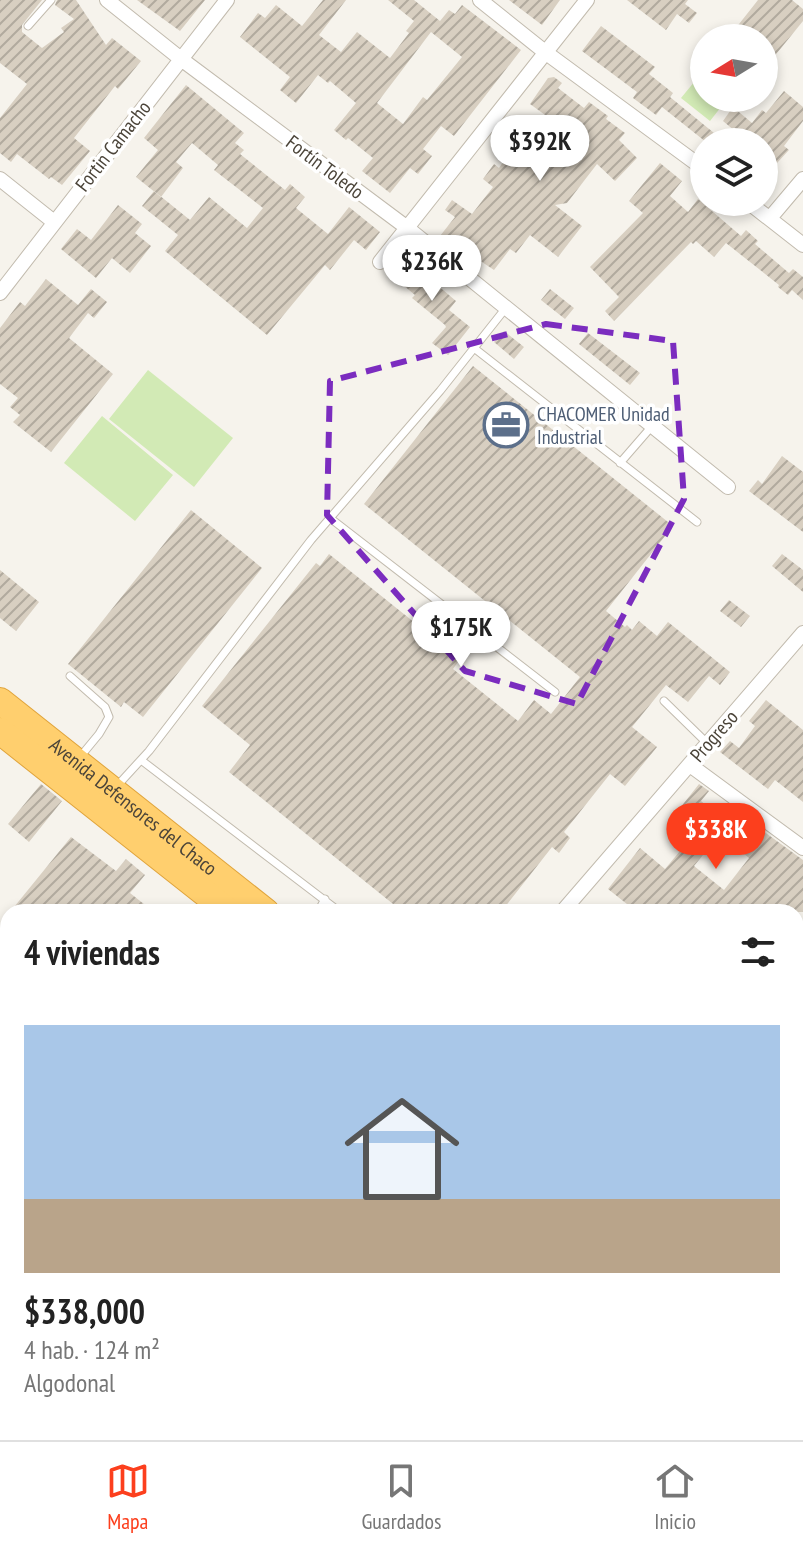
<!DOCTYPE html>
<html lang="es">
<head>
<meta charset="utf-8">
<style>
	:root { --surface:#fff; --page:#f6f6f6; --text:#222; --muted:#767676; --line:#e0e0e0; --accent:#fc3f1d }
	body { margin:0; font-family:"PT Sans Narrow",sans-serif; background:var(--page); color:var(--text); height:100vh; display:flex; flex-direction:column; font-size:30px; white-space:nowrap }
	* { box-sizing:border-box; margin:0 }
	p { font-size:26px; color:var(--muted) }
	.icon { flex:none; width:44px; height:44px; fill:none; stroke:currentColor; stroke-width:2; stroke-linecap:round; stroke-linejoin:round }
	.map { position:relative; flex:1; overflow:hidden }
	.sheet { position:absolute; left:0px; top:904px; width:804px; height:536px; display:flex; flex-direction:column; background:var(--surface); border-radius:24px 24px 0 0; box-shadow:0 4px 12px #0003 }
	.sheet>* { flex:none }
	.needle { width:52px; rotate:259deg }
	.tools { position:absolute; left:690px; top:24px; display:grid; gap:16px }
	.tools a { display:grid; place-items:center; width:88px; height:88px; border-radius:50%; background:var(--surface); box-shadow:0 4px 12px #0003; font-size:40px }
	.price { position:absolute; translate:-50% -68px; padding:0 18px; border-radius:28px; background:#fff; color:#222; font-size:26px; line-height:52px; filter:drop-shadow(0 2px 4px #0008) }
	.price::after { content:''; position:absolute; left:50%; top:48px; width:24px; height:18px; margin-left:-12px; background:inherit; clip-path:polygon(0 0,100% 0,50% 100%) }
	.price.current { background:var(--accent); color:#fff }
	ul { padding:0; list-style:none }
	li { display:grid; align-content:center; gap:16px; height:424px; padding:0 24px }
	li span { display:grid; place-items:center; height:248px; border-radius:0px; color:#555 }
	li>.icon { margin-inline-start:auto }
	span .icon { width:144px; height:144px; fill:#fffc; stroke-width:1 }
	li b { font-size:34px }
	h2 { display:flex; justify-content:space-between; align-items:center; height:96px; padding:0 24px; font-size:34px }
	.tab-bar { display:flex; justify-content:space-around; align-items:center; height:112px; border-top:2px solid var(--line); background:var(--surface); font-size:22px; color:var(--muted) }
	.tab-bar a { display:grid; justify-items:center; gap:4px }
	.tab-bar .current { color:var(--accent) }
	.map>svg:first-child { display:block }
	.park { fill:#d2eab5 }
	.building { fill:url(#building-hatch); fill-rule:evenodd }
	.lines { fill:none; stroke-linecap:round; stroke-linejoin:round }
	.lane-casing { stroke:#c2bbae; stroke-width:9 }
	.street-casing { stroke:#c2bbae; stroke-width:16 }
	.secondary-casing { stroke:#d6c79b; stroke-width:22 }
	.highway-casing { stroke:#e0a43c; stroke-width:28 }
	.lane { stroke:#fff; stroke-width:7 }
	.street { stroke:#fff; stroke-width:14 }
	.secondary { stroke:#fff3cd; stroke-width:20 }
	.highway { stroke:#ffcf6e; stroke-width:26 }
	.marked { fill:none; stroke:#7b2cbf; stroke-width:6; stroke-dasharray:16 10; stroke-linejoin:round }
	.labels { text-anchor:middle; dominant-baseline:central; stroke-width:7; stroke-linejoin:round; paint-order:stroke }
	.street-label { font-size:20px; fill:#4b4439; stroke:#fff }
	.service-label { font-size:20px; fill:#4e5e75; stroke:#fff; text-anchor:start }
</style>
</head>
<body>
<div class="map">
<svg width="803" height="1440" viewBox="0 0 803 1440">
	<defs>
		<pattern id="building-hatch" width="6" height="6" patternUnits="userSpaceOnUse" patternTransform="scale(2)"><rect width="6" height="6" fill="#d8cfc1"/><path d="M-1 1l2-2M0 6l6-6M5 7l2-2" fill="none" stroke="#b1aa9e"/></pattern>
	</defs>
	<rect width="100%" height="100%" fill="#f6f3ec"/>
	<path class="park" d="M 704,70 L 704,98 L 728,98 L 710,121 L 681,98 Z
		M 148,370 L 233,438 L 194,487 L 109,419 Z
		M 102,416 L 173,475 L 135,521 L 64,463 Z"/>
	<path class="building" d="M 0,0 L 42,0 L 22,25 L 22,32 L 42,48 L 64,32 L 61,28 L 74,19 L 55,5 L 57,0 L 76,0 L 106,45 L 112,38 L 141,61 L 118,89 L 115,86 L 74,138 L 90,151 L 62,185 L 51,177 L 49,179 L 17,154 L 11,162 L 0,153 L 0,118 L 27,84 L 0,63 Z
		M 137,0 L 205,0 L 180,31 Z
		M 323,0 L 346,0 L 319,35 L 341,52 L 357,32 L 390,58 L 409,33 L 406,31 L 414,21 L 388,0 L 414,0 L 440,21 L 449,10 L 455,14 L 462,5 L 521,50 L 454,136 L 441,126 L 423,149 L 432,156 L 418,174 L 410,168 L 390,193 L 362,171 L 373,158 L 348,138 L 346,140 L 334,130 L 356,103 L 330,81 L 328,83 L 318,75 L 296,103 L 280,90 L 290,77 L 240,37 L 258,13 L 265,18 L 276,5 L 302,26 ZM 431,32 L 462,57 L 427,100 L 423,97 L 403,124 L 377,103 Z
		M 509,0 L 560,0 L 542,25 Z
		M 627,0 L 688,0 L 685,4 L 697,13 L 689,23 L 677,14 L 666,30 Z
		M 758,0 L 792,0 L 803,9 L 803,21 L 764,69 L 764,38 L 728,38 Z
		M 601,26 L 655,67 L 649,74 L 673,93 L 670,97 L 714,133 L 706,142 L 662,107 L 656,115 L 633,98 L 637,92 L 582,51 Z
		M 554,77 L 562,83 L 558,88 L 584,108 L 589,102 L 608,116 L 606,119 L 625,133 L 619,140 L 637,158 L 615,181 L 597,164 L 567,203 L 555,205 L 582,226 L 558,257 L 530,235 L 516,253 L 510,249 L 494,270 L 473,256 L 471,259 L 440,236 L 455,217 L 445,210 L 452,200 L 472,214 L 493,187 L 483,179 L 494,164 L 499,168 L 505,159 L 510,162 L 520,149 L 533,158 L 551,135 L 545,131 L 552,120 L 530,104 L 548,78 Z
		M 186,85 L 244,133 L 235,143 L 244,150 L 240,154 L 285,190 L 290,184 L 305,197 L 296,208 L 328,234 L 349,207 L 380,232 L 366,250 L 354,240 L 330,270 L 325,265 L 267,335 L 165,251 L 178,235 L 142,206 L 154,191 L 190,220 L 209,197 L 247,228 L 263,208 L 214,170 L 218,165 L 192,143 L 176,162 L 183,168 L 161,197 L 136,177 L 158,150 L 144,138 Z
		M 784,91 L 803,107 L 803,121 L 784,146 L 789,150 L 777,163 L 764,152 L 764,142 L 748,142 L 723,121 L 733,107 L 752,123 L 762,110 L 766,113 Z
		M 660,163 L 682,181 L 670,196 L 688,212 L 698,199 L 741,236 L 746,230 L 758,241 L 755,244 L 789,273 L 793,269 L 803,277 L 803,300 L 792,290 L 788,295 L 778,287 L 779,285 L 726,243 L 714,257 L 696,241 L 693,244 L 691,242 L 614,321 L 605,311 L 619,297 L 590,267 L 643,213 L 629,201 Z
		M 118,205 L 142,224 L 135,233 L 151,246 L 130,273 L 112,258 L 96,278 L 61,249 L 77,229 L 91,240 Z
		M 407,255 L 418,265 L 416,267 L 456,301 L 449,310 L 470,327 L 448,355 L 432,343 L 446,327 L 445,325 L 412,298 L 415,295 L 391,275 Z
		M 46,279 L 78,305 L 91,289 L 107,302 L 94,318 L 88,313 L 69,338 L 113,374 L 51,452 L 13,422 L 20,415 L 10,407 L 18,398 L 0,384 L 0,328 L 20,302 L 25,306 Z
		M 550,289 L 574,308 L 565,319 L 541,300 Z
		M 504,331 L 524,347 L 514,359 L 494,342 Z
		M 588,333 L 640,373 L 630,385 L 579,344 Z
		M 473,366 L 673,526 L 606,611 L 625,627 L 627,625 L 632,630 L 639,621 L 657,636 L 668,622 L 730,672 L 720,685 L 709,676 L 688,702 L 666,685 L 632,727 L 657,747 L 625,786 L 610,774 L 564,832 L 570,838 L 559,853 L 552,847 L 501,912 L 403,912 L 229,772 L 250,745 L 202,706 L 316,563 L 320,566 L 329,554 L 460,659 L 453,669 L 518,721 L 534,700 L 551,714 L 580,677 L 364,504 Z
		M 782,456 L 803,472 L 803,532 L 749,491 L 758,480 L 762,484 Z
		M 191,510 L 262,568 L 143,717 L 124,702 L 121,707 L 68,664 Z
		M 782,554 L 803,570 L 803,592 L 772,566 Z
		M 0,570 L 39,602 L 16,631 L 0,618 Z
		M 729,600 L 750,616 L 741,627 L 720,611 Z
		M 766,700 L 803,730 L 803,802 L 775,780 L 768,789 L 720,752 L 730,741 L 739,748 L 755,726 L 749,721 Z
		M 41,784 L 62,801 L 29,842 L 8,824 Z
		M 699,784 L 709,791 L 701,801 L 729,824 L 734,818 L 747,829 L 752,823 L 803,860 L 803,912 L 637,912 L 608,889 L 640,848 L 665,869 L 690,839 L 683,834 L 694,820 L 680,808 ZM 729,841 L 749,858 L 724,890 L 694,866 L 711,845 L 720,852 Z
		M 71,837 L 116,871 L 126,859 L 145,875 L 130,893 L 154,912 L 10,912 Z"/>
	<g class="lines">
		<g class="lane-casing">
			<path id="lane" d="M 28,26 L 51,0
				M 474,348 L 697,522
				M 620,463 L 653,425
				M 330,518 L 555,692
				M 70,676 L 105,707 L 109,717 L 99,734 L 80,757
				M 664,701 L 708,744
				M 141,760 L 340,912
				M 117,786 L 149,751 L 311,540 L 440,391 L 505,309
				M 318,912 L 325,899
				M 0,1148 L 8,1155
				M 796,1160 L 803,1151"/>
		</g>
		<g class="street-casing">
			<path id="street" d="M 107,0 L 181,59 L 406,227 L 728,487
				M 480,0 L 545,52 L 704,169
				M 0,179 L 54,222
				M 748,202 L 803,245
				M 770,218 L 803,179
				M 380,262 L 587,0
				M 0,293 L 227,0
				M 690,765 L 803,848
				M 562,912 L 803,633
				M 0,1016 L 8,1019
				M 0,1365 L 8,1357
				M 0,1418 L 8,1425
				M 15,1432 L 24,1440
				M 563,1432 L 573,1440
				M 184,1440 L 192,1432
				M 430,1440 L 437,1432"/>
		</g>
		<g class="secondary-casing">
			<path id="secondary" d="M 669,1440 L 676,1432"/>
		</g>
		<g class="highway-casing">
			<g id="highway">
				<path id="s1" d="M 0,701 L 266,912"/>
				<path d="M 0,731 L 229,912"/>
				<path d="M 796,1331 L 803,1336"/>
				<path d="M 796,1361 L 803,1367"/>
			</g>
		</g>
		<use href="#lane" class="lane"/>
		<use href="#street" class="street"/>
		<use href="#secondary" class="secondary"/>
		<use href="#highway" class="highway"/>
	</g>
	<path class="marked" d="M 546,324 L 673,341 L 684,499 L 577,704 L 465,671 L 327,515 L 330,381 Z"/>
	<defs>
		<g id="office-ring" transform="scale(2.3)"><circle r="9.5" fill="#fff" stroke="#5c6f8a" stroke-width="1.5"/><path d="M-6-3h4V-5.5h4V-3h4V5H-6ZM-1-4.5V-3h2v-1.5ZM-6 0V1H6V0Z" fill="#5c6f8a"/></g>
	</defs>
	<g fill-rule="evenodd">
		<use href="#office-ring" x="506" y="425"/>
	</g>
	<g class="labels">
		<g class="street-label">
			<text transform="translate(113 146) rotate(-52)">Fortin Camacho</text>
			<text transform="translate(325 167) rotate(37)">Fortín Toledo</text>
			<text transform="translate(714 736) rotate(-49)">Progreso</text>
			<text stroke="none"><textPath href="#s1" startOffset="170">Avenida Defensores del Chaco</textPath></text>
		</g>
		<g class="service-label">
			<text x="537" y="414">CHACOMER Unidad<tspan x="537" dy="23">Industrial</tspan></text>
		</g>
	</g>
</svg>
<div class="tools">
<a><svg class="needle" viewBox="-14 -14 28 28"><path d="M0-13l5 13h-10z" fill="#e53935"/><path d="M0 13l5-13h-10z" fill="#767676"/></svg></a>
<a><svg class="icon" aria-label="layers" viewBox="0 0 24 24"><path d="M12 4l9 5-9 5-9-5zM3 14l9 5 9-5"/></svg></a>
</div>
<b class="price" style="left:540px;top:183px">$392K</b>
<b class="price" style="left:432px;top:303px">$236K</b>
<b class="price" style="left:461px;top:669px">$175K</b>
<b class="price current" style="left:716px;top:871px">$338K</b>
<section class="sheet">
<h2>4 viviendas<svg class="icon" aria-label="filters" viewBox="0 0 24 24"><path d="M4 7h16M4 17h16"/><circle cx="9" cy="7" r="2"/><circle cx="15" cy="17" r="2"/></svg></h2>
<ul>
<li><span style="background:linear-gradient(#a9c7e8 70%,#b9a48a 0)"><svg class="icon" aria-label="home" viewBox="0 0 24 24"><path d="M3 11l9-7 9 7M6 9v11h12V9"/></svg></span><div><b>$338,000</b><p>4 hab. · 124 m²</p><p>Algodonal</p></div></li>
</ul>
</section>
</div>
<nav class="tab-bar">
<a class="current"><svg class="icon" aria-label="map" viewBox="0 0 24 24"><path d="M3 6l6-2 6 2 6-2v14l-6 2-6-2-6 2zM9 4v14M15 6v14"/></svg>Mapa</a>
<a><svg class="icon" aria-label="saved" viewBox="0 0 24 24"><path d="M7 4h10v16l-5-4-5 4z"/></svg>Guardados</a>
<a><svg class="icon" aria-label="home" viewBox="0 0 24 24"><path d="M3 11l9-7 9 7M6 9v11h12V9"/></svg>Inicio</a>
</nav>
</body>
</html>
